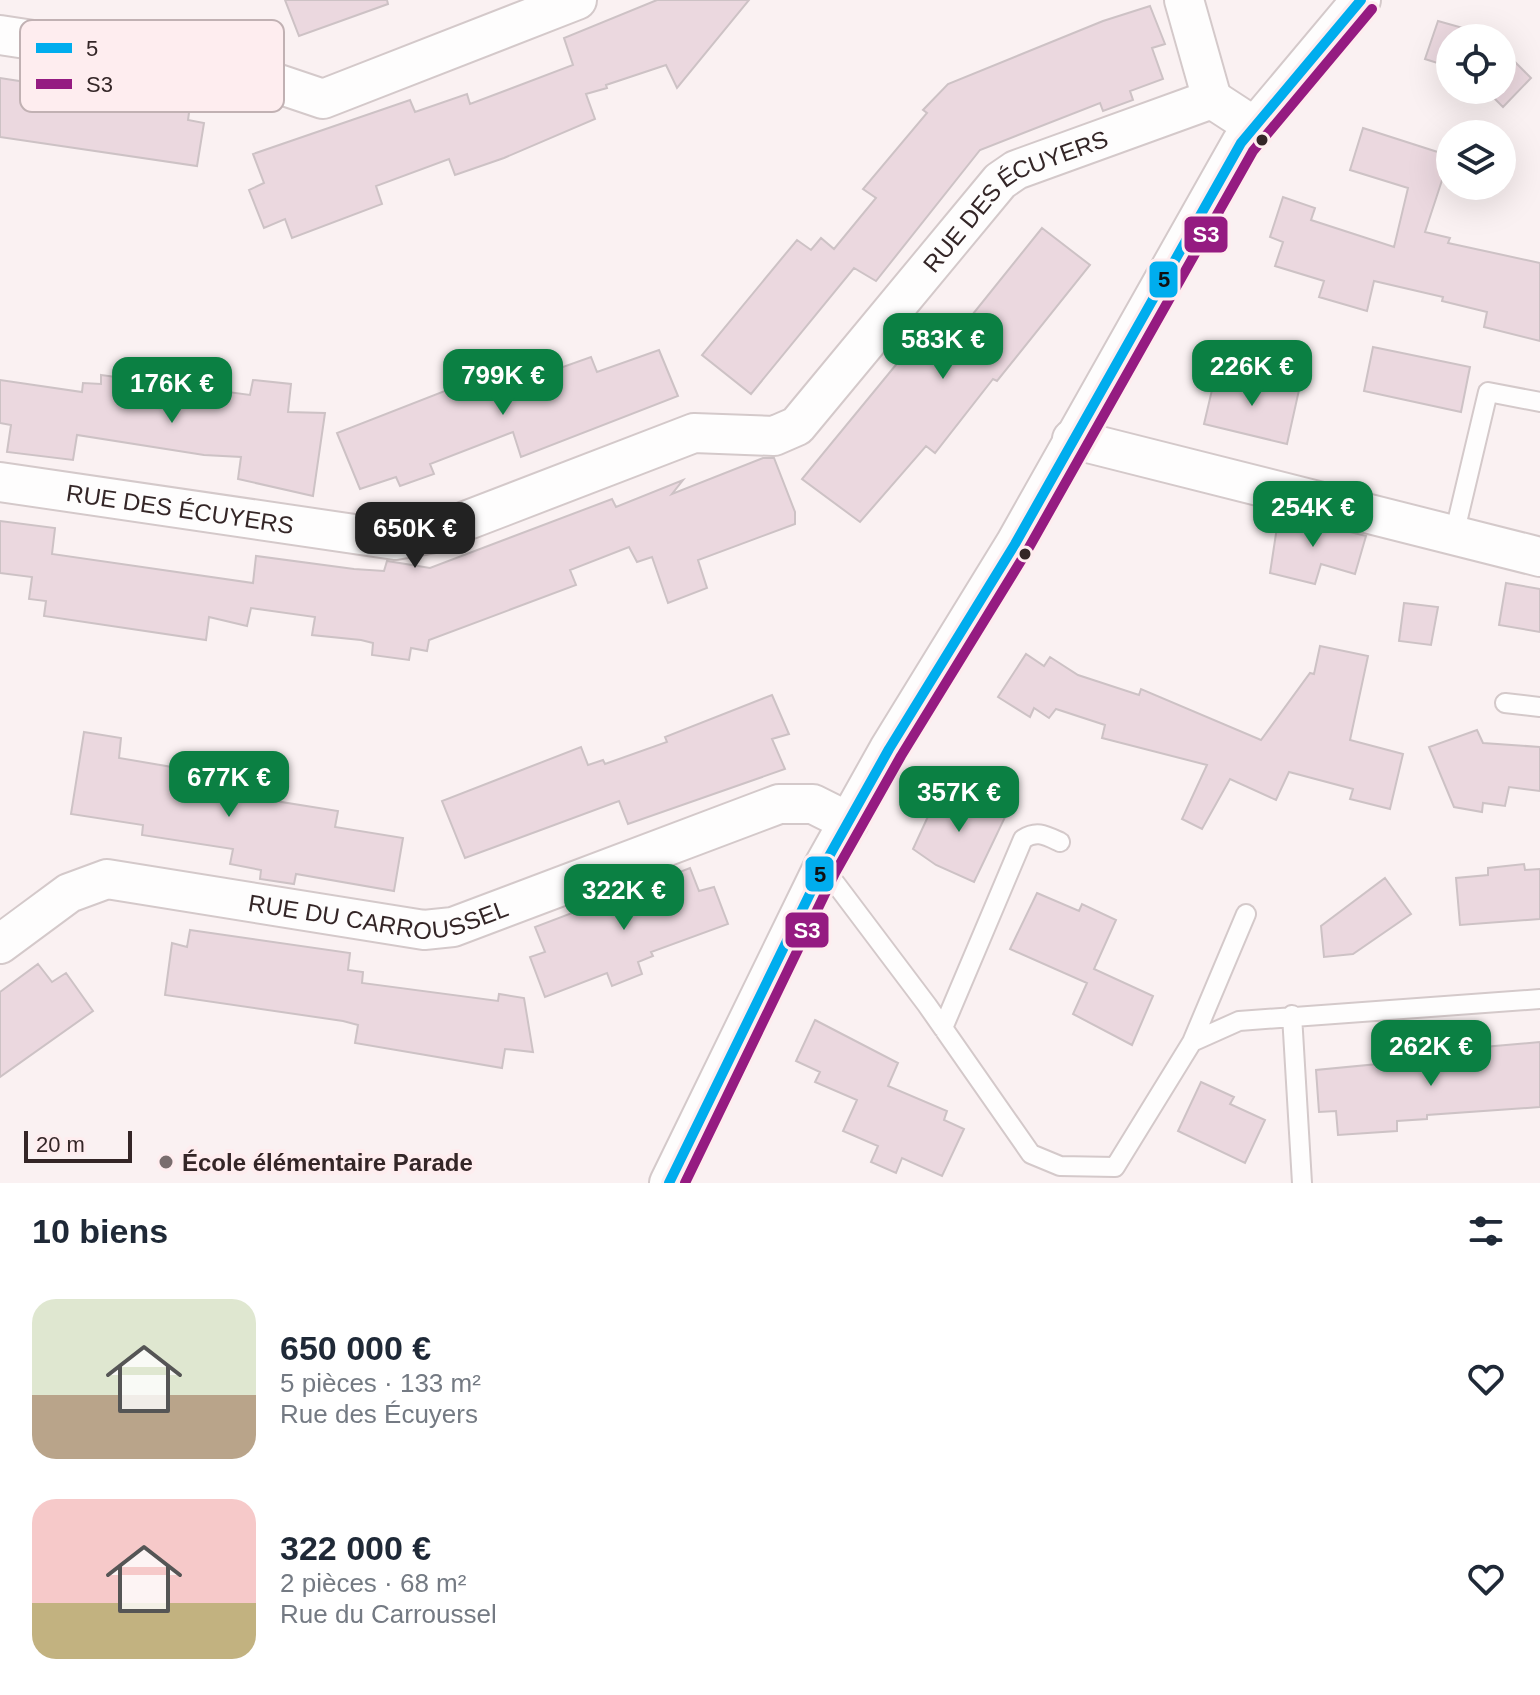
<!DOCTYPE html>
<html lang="fr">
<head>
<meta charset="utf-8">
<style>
	:root { --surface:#fff; --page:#f2f2f3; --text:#1f2937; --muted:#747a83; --accent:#0b8043 }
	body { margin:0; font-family:Arial,sans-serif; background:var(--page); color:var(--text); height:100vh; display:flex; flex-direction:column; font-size:30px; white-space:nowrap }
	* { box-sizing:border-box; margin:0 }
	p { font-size:26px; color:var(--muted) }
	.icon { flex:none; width:44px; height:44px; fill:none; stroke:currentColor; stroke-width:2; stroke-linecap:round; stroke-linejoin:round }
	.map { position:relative; height:1183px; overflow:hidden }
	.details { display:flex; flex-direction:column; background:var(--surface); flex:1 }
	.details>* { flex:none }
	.buttons { position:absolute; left:1436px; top:24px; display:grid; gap:16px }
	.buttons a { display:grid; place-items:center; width:80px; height:80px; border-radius:50%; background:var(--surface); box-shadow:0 8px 32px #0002; font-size:40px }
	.scale { position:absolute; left:24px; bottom:20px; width:108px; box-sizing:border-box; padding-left:8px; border:4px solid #342627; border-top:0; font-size:22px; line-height:28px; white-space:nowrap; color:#342627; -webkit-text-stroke:6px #feedef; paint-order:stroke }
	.price { position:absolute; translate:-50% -68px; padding:0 18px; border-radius:16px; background:var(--accent); color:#fff; font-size:26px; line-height:52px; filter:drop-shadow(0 2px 4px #0008) }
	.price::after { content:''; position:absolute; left:50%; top:48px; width:24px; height:18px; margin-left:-12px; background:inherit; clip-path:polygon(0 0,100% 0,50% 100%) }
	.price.current { background:#222; color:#fff }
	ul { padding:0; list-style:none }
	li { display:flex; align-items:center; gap:24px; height:200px; padding:0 32px }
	li span { display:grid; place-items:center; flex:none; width:224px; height:160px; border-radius:24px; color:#555 }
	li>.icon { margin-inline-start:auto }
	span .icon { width:96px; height:96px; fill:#fffc; stroke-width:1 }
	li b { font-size:34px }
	h2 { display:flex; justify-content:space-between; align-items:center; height:96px; padding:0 32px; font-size:34px }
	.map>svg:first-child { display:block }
	.building { fill:#ebd8df; stroke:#cdc2c5; stroke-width:2 }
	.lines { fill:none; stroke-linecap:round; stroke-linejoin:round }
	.service-casing { stroke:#d4c9ca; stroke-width:22 }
	.minor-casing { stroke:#d4c9ca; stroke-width:42 }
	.service { stroke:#fefdfd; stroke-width:18 }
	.minor { stroke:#fefdfd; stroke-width:38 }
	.bus-1-casing { stroke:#feedef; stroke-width:16 }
	.bus-2-casing { stroke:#feedef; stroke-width:16 }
	.bus-1 { stroke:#00adee; stroke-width:10 }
	.bus-2 { stroke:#951b81; stroke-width:10 }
	.bus-dot { fill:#342627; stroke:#feedef; stroke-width:3 }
	.poi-dot { fill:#796d6e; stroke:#feedef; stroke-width:3 }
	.labels { text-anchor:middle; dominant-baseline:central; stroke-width:8; stroke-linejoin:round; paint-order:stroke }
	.street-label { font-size:24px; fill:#342627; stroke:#feedef }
	.poi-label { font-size:24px; font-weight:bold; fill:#342627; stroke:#feedef; text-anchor:start }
	.key { fill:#feedef; stroke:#c1b1b3; stroke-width:2 }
	.key-label { font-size:22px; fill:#342627 }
	.line-badge { stroke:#feedef; stroke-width:3 }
	.badge-label { font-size:22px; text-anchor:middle; font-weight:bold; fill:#fff }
	.pale-badge-label { font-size:22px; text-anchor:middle; font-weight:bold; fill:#111 }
</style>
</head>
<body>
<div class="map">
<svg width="1540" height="1183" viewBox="0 0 1540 1183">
	<rect width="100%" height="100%" fill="#faf1f2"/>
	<path class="building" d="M 285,0 L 387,0 L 388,4 L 299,36 Z
		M 657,0 L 749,0 L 677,88 L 666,65 L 606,85 L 607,88 L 586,94 L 595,119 L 504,158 L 455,175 L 449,159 L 376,186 L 382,204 L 292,238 L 285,219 L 264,228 L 249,190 L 264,183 L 253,154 L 410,100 L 415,112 L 467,94 L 470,104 L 573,65 L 564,38 Z
		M 1150,6 L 1165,44 L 1152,48 L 1163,79 L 1130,91 L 1133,100 L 1103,111 L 1100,103 L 980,150 L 876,281 L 854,268 L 751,394 L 702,355 L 797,240 L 811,250 L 821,238 L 834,249 L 876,198 L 863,189 L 927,113 L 923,110 L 948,84 L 1103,21 Z
		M 1438,21 L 1488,35 L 1490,38 L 1450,38 L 1450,67 L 1425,59 Z
		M 1502,49 L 1531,78 L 1503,107 L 1486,90 L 1502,90 Z
		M 28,67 L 192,91 L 188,120 L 204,123 L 197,166 L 0,137 L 0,78 L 26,82 Z
		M 1363,128 L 1450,156 L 1425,232 L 1450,238 L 1448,243 L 1540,263 L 1540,341 L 1484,327 L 1487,312 L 1442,301 L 1443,297 L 1374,281 L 1367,311 L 1319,297 L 1324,281 L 1275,266 L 1283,242 L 1270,237 L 1283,197 L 1315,208 L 1311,220 L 1394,247 L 1408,188 L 1350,170 Z
		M 1042,228 L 1090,265 L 997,381 L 993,379 L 935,453 L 926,446 L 860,522 L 802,479 L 918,338 L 940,355 Z
		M 1373,347 L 1470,367 L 1461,412 L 1364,391 Z
		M 659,350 L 678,396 L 521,457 L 513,432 L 430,464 L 434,474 L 400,486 L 396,477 L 360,489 L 337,433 L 478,378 L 484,395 L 591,357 L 597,372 Z
		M 1216,373 L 1299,390 L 1287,444 L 1204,424 Z
		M 101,375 L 250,395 L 253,380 L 291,384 L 288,412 L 325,413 L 313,496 L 238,479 L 241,457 L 204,455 L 77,435 L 73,460 L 7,452 L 11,425 L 0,423 L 0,380 L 82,392 L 83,383 L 101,384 Z
		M 763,458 L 774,458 L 795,512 L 795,524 L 698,560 L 707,588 L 668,603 L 652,557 L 637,562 L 629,547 L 570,570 L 576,585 L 429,640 L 427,651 L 411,648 L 409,660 L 372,655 L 373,643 L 361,640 L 312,635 L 315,617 L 251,608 L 247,626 L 209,617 L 206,640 L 44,616 L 46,601 L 29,599 L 32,577 L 0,573 L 0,521 L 55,528 L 52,554 L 253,583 L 256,556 L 354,569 L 384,571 L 387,561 L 430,568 L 612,499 L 616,507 L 683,480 L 672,494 Z
		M 1279,514 L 1366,536 L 1355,574 L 1321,564 L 1315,584 L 1270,573 Z
		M 1506,583 L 1540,589 L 1540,632 L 1499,625 Z
		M 1404,603 L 1438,607 L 1431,645 L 1399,641 Z
		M 1320,646 L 1368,656 L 1350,740 L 1403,754 L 1390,809 L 1350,799 L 1353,789 L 1289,772 L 1276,800 L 1230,779 L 1202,829 L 1182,819 L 1207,765 L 1102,738 L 1105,725 L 1056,709 L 1049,718 L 1034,708 L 1030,717 L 998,697 L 1026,654 L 1044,666 L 1050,657 L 1078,675 L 1139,695 L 1141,689 L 1261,740 L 1310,673 L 1314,674 Z
		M 772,695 L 789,734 L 772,739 L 785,769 L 628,824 L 619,801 L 465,858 L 442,801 L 581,747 L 588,765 L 603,760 L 605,764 L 667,742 L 665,737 Z
		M 1477,730 L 1483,743 L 1540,747 L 1540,791 L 1509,787 L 1505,806 L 1483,803 L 1482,812 L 1454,807 L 1429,747 Z
		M 84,732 L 121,738 L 119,758 L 190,770 L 192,763 L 230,767 L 225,793 L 338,811 L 335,827 L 403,838 L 394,891 L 296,874 L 294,884 L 260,879 L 261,870 L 230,864 L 233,849 L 142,835 L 143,825 L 71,814 Z
		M 942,786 L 1006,815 L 974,882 L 936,865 L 913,849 Z
		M 1524,864 L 1525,870 L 1540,869 L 1540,919 L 1460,925 L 1456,878 L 1488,875 L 1488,868 Z
		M 690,868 L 699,891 L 714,887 L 728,924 L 651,952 L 653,956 L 638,962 L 642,974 L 612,986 L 607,973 L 545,997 L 530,957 L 545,952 L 535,927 Z
		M 1385,878 L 1411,914 L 1353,954 L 1324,957 L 1321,926 Z
		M 1037,893 L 1079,911 L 1082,904 L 1116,920 L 1094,969 L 1153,996 L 1132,1045 L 1073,1014 L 1087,983 L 1010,949 Z
		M 190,930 L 350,953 L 348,970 L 363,972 L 362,983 L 498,1001 L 499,994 L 524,998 L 533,1052 L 505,1049 L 502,1068 L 355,1043 L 358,1025 L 343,1021 L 165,995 L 172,943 L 187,947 Z
		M 38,964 L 52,982 L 66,973 L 93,1011 L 0,1077 L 0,992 Z
		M 815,1020 L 898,1063 L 888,1086 L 947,1111 L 944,1120 L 964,1129 L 942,1176 L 902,1158 L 896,1173 L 871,1162 L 878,1146 L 843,1131 L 857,1100 L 815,1082 L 820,1072 L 796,1061 Z
		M 1540,1042 L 1540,1107 L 1427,1115 L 1427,1119 L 1397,1121 L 1397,1131 L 1338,1135 L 1336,1111 L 1319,1112 L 1316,1070 L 1461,1056 L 1461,1049 Z
		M 1201,1082 L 1234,1097 L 1230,1104 L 1265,1120 L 1245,1163 L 1178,1131 Z"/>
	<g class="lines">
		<g class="service-casing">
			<path id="service" d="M 1454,535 L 1488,392 L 1540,402
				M 1505,703 L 1540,707
				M 823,867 L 927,1005 L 1031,1154 L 1060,1166 L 1115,1167 L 1192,1042 L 1239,1021 L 1540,999
				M 1292,1015 L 1302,1183
				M 943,1028 L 1023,839 C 1037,830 1045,835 1060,842
				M 1192,1042 L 1246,914"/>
		</g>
		<g class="minor-casing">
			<g id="minor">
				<path d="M 1184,0 L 1212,99"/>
				<path d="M 0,35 L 243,72 L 323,99 L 577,0"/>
				<path d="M 1072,439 L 1540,557"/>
				<path id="s1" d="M 0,482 L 395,540 L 434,533 L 694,433 L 774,436 L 797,426 L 1000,181 L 1016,170 L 1212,99 L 1255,127"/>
				<path id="s2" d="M 0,944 L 69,893 L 107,879 L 424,930 L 453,927 L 779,804 L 813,804 L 849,822"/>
				<path d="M 669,1183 L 823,867 L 889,749 L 1015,544 L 1241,143 L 1361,0"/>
			</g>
		</g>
		<use href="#service" class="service"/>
		<use href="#minor" class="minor"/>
		<g class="bus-1-casing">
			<path id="bus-1" d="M 669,1183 L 823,867 L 889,749 L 1015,544 L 1241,143 L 1361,0"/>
		</g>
		<g class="bus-2-casing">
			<path id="bus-2" d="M 685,1183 L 835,873 L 901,756 L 1027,551 L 1253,151 L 1372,9"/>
		</g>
		<use href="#bus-1" class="bus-1"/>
		<use href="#bus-2" class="bus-2"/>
	</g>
	<g class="bus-dot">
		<circle cx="1262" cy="140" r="7"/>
		<circle cx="1025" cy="554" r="7"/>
	</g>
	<circle class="poi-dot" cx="166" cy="1162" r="8"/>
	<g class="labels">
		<g class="street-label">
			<text stroke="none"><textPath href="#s1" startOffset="1142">RUE DES ÉCUYERS</textPath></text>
			<text stroke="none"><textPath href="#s1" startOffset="182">RUE DES ÉCUYERS</textPath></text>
			<text stroke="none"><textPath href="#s2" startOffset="402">RUE DU CARROUSSEL</textPath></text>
		</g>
		<g class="poi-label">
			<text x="182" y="1162">École élémentaire Parade</text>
		</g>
	</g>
	<rect x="20" y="20" width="264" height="92" rx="12" class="key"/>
	<rect x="36" y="43" width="36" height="10" fill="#00adee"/>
	<rect x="36" y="79" width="36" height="10" fill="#951b81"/>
	<g class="key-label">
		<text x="86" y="56">5</text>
		<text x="86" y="92">S3</text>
	</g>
	<g class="line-badge">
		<rect x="1183" y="215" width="46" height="39" rx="8" fill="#951b81"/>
		<rect x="1148" y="260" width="31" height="39" rx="8" fill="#00adee"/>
		<rect x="804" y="855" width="31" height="38" rx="8" fill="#00adee"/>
		<rect x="784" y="911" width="46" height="38" rx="8" fill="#951b81"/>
	</g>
	<g class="badge-label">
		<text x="1206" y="242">S3</text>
		<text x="807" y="938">S3</text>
	</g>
	<g class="pale-badge-label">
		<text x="1164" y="287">5</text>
		<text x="820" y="882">5</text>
	</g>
</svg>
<div class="buttons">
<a><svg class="icon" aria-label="locate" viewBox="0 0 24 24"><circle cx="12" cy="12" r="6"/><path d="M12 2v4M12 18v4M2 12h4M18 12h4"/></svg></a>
<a><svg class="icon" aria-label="layers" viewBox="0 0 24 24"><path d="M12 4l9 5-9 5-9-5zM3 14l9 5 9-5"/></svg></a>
</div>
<div class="scale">20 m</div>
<b class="price" style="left:943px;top:381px">583K €</b>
<b class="price" style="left:1252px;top:408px">226K €</b>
<b class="price" style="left:503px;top:417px">799K €</b>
<b class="price" style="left:172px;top:425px">176K €</b>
<b class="price" style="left:1313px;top:549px">254K €</b>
<b class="price current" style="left:415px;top:570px">650K €</b>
<b class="price" style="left:229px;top:819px">677K €</b>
<b class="price" style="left:959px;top:834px">357K €</b>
<b class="price" style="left:624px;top:932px">322K €</b>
<b class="price" style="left:1431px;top:1088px">262K €</b>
</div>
<section class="details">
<h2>10 biens<svg class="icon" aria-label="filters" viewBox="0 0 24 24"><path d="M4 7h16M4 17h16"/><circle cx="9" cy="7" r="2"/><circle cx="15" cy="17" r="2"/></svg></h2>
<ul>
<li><span style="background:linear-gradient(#dfe7d0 60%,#b9a48a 0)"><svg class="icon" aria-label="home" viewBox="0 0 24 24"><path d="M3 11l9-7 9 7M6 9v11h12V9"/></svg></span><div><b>650 000 €</b><p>5 pièces · 133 m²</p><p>Rue des Écuyers</p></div><svg class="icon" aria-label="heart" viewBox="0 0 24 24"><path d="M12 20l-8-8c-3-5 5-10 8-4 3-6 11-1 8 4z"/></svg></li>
<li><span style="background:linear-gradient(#f6c9c9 65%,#c2b280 0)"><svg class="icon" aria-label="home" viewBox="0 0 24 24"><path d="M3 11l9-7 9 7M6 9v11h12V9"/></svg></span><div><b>322 000 €</b><p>2 pièces · 68 m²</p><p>Rue du Carroussel</p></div><svg class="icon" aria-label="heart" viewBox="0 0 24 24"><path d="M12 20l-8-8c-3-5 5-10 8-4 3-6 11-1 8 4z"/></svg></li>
</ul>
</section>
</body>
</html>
